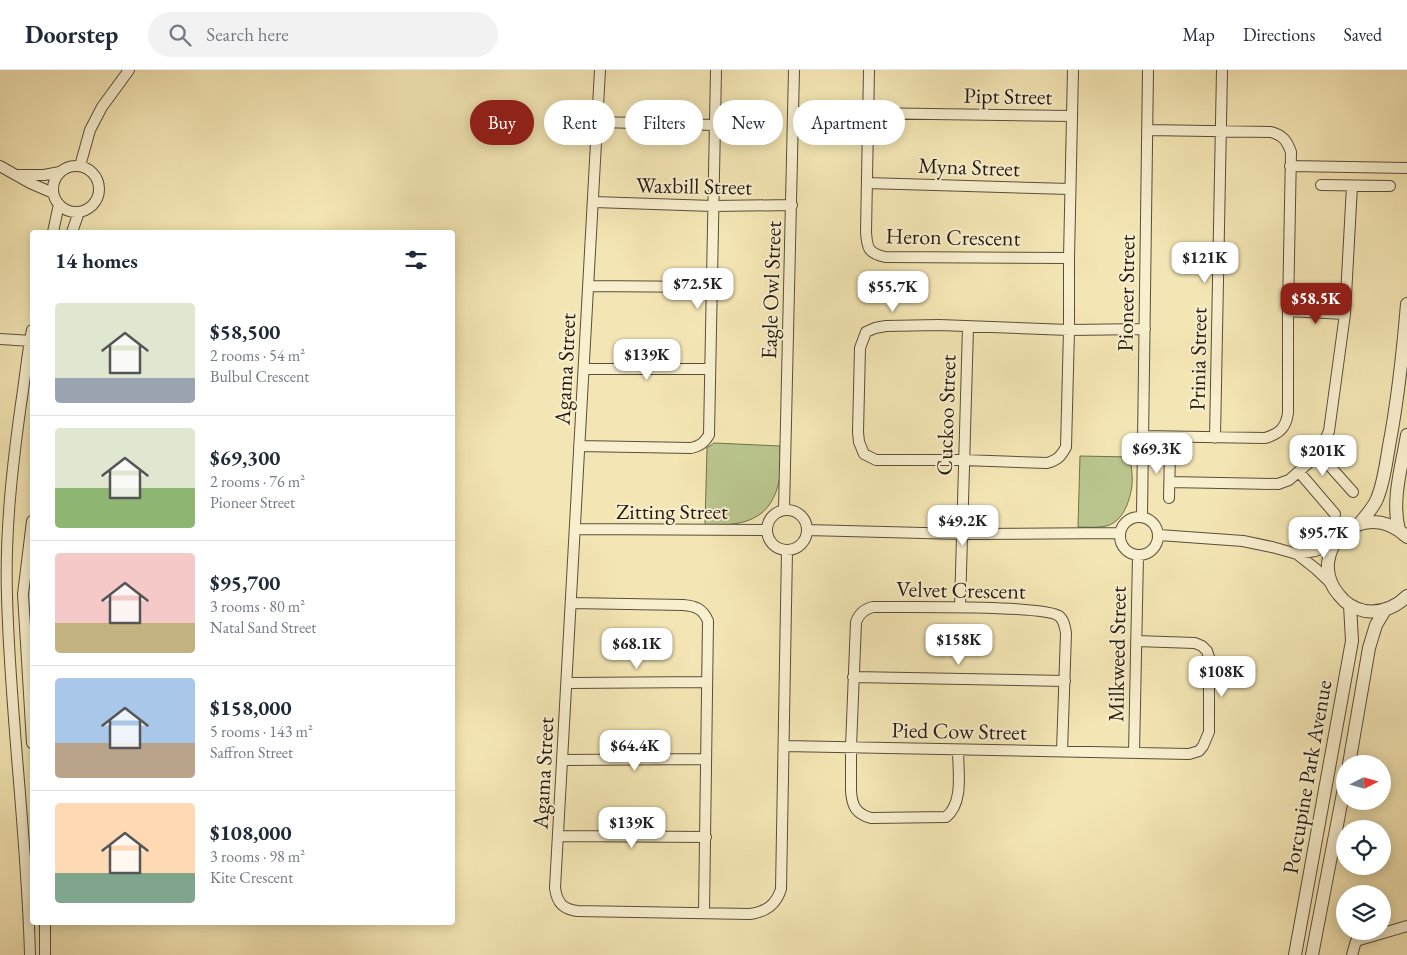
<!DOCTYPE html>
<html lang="en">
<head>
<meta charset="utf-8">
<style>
	:root { --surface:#fff; --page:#f2f2f3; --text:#1f2937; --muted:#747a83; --line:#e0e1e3; --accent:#8f2418 }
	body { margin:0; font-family:"EB Garamond",serif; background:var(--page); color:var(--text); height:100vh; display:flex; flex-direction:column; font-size:19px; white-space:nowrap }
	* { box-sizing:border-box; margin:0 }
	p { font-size:16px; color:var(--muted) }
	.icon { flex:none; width:28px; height:28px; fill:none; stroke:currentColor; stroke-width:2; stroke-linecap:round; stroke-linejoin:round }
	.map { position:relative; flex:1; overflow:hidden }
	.details { position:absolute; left:30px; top:160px; width:425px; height:695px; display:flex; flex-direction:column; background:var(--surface); border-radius:5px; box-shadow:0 2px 12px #0003 }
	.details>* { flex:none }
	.top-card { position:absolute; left:470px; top:30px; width:475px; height:45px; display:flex; gap:10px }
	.needle { width:32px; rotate:84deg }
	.fabs { position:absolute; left:1336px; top:685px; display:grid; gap:10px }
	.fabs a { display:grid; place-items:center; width:55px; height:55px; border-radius:50%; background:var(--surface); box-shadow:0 2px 12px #0003; font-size:25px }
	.price { position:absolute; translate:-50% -42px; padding:0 11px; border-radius:10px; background:#fff; color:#222; font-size:16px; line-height:32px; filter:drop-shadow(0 1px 2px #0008) }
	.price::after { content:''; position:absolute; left:50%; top:30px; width:15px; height:11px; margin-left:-8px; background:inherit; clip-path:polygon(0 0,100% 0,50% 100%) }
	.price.on { background:var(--accent); color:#fff }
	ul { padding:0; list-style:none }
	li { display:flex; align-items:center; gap:15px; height:125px; padding:0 25px }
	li+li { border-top:1px solid var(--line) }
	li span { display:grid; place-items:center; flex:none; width:140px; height:100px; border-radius:5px; color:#555 }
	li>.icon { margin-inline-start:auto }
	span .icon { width:60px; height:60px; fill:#fffc; stroke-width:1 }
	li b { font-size:21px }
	h2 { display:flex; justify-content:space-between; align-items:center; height:60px; padding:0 25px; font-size:21px }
	.pill { padding:0 18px; border-radius:22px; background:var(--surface); box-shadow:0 2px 12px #0003; font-size:18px; line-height:45px }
	.pill.on { background:var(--accent); color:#fff }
	header { display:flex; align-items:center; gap:30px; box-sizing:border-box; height:70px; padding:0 25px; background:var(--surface); border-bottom:1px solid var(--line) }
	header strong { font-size:24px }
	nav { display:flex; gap:28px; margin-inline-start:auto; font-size:18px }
	.search { width:350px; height:45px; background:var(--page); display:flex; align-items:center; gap:12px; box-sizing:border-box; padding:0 18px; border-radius:28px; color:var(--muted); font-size:19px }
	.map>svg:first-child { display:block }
	.green { fill:#bac58e; stroke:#707050 }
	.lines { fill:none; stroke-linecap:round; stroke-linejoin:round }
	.minor-casing { stroke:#594e3b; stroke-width:12 }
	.tertiary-casing { stroke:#594e3b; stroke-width:14 }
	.minor { stroke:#f8efce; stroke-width:10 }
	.tertiary { stroke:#f8efce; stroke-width:12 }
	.labels { text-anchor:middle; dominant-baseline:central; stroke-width:4; stroke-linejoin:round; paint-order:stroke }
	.street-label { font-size:22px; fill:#251b13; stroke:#f8efce }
</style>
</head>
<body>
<header>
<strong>Doorstep</strong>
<div class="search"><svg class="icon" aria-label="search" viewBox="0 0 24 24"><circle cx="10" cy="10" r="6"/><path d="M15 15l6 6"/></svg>Search here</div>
<nav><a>Map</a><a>Directions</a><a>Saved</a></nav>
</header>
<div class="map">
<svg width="1407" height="885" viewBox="0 0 1407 885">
	<rect width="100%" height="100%" fill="#f4e6b4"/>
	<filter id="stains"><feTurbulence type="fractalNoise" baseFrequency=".004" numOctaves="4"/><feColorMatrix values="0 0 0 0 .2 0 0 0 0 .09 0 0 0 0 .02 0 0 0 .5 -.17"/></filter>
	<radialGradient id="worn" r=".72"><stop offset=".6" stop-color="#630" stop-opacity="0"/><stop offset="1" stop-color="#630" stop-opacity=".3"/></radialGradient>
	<path class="green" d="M 714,373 L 780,376 C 780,386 782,397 780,407 C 772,451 744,456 705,455 L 707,378 Z
		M 1080,386 L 1130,387 C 1131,395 1133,406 1132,415 C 1130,431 1123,452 1106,456 C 1097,458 1086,457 1078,457 Z"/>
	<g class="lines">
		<g class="minor-casing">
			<path id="minor" d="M 600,0 L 555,818 C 557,833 563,839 577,841 L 750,844 C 766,842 776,835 781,819 L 787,480
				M 869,0 L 866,162 C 867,178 868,183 885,187 L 1069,188 L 1073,0
				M 794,42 L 1072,46
				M 598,52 L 715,55
				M53 119a23 23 0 1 1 46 0a23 23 0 1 1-46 0Z
				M 0,96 L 30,113 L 53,123
				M 80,96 L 90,60 L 102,37 L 129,0
				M 1290,96 L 1407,98
				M 18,105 L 44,105 L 60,102
				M 867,113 L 1070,119
				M 1321,115 L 1390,116
				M 594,132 L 713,136 L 792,135
				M 53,162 L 59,134
				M 72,162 L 79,142
				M 1069,188 L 1069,260 L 1066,377 C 1061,386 1058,390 1047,393 L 963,390 L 876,390 L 864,384 L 859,372 L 858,362 L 860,278 L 866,262 L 875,258 L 886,256 L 939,255 L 1069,260 L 1145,259
				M 589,216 L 711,217
				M 1288,241 L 1345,244
				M 0,269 L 32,271
				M 584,299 L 710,299
				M 1143,366 L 1265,368 C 1279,364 1286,358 1288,343 L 1288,241 L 1291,82 C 1287,71 1283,65 1271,62 L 1147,60
				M 1215,368 L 1222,0
				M 1311,375 L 1353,422
				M 579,376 L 691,378 C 700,376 704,373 709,365 L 716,0
				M 1299,402 L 1335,444
				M 1170,412 L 1278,414 L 1289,410 L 1319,384 L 1329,361 L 1345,244 L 1352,116
				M 1169,428 L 1170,382
				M 784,440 L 794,0
				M767 460a20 20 0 1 1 40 0a20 20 0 1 1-40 0Z
				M 1142,446 L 1148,0
				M1120 466a19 19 0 1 1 38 0a19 19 0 1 1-38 0Z
				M 32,451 L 23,524 L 32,673
				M 576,459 L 767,460
				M 807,460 L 962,464 L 1120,463
				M 1159,465 L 1243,471 L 1272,477 L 1297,484 L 1316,499 L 1332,514
				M 1297,484 L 1315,481 L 1335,473
				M 571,533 L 683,535 C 696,536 703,539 708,551 L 704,843
				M 960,537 L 968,257
				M 853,607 L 1065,611
				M 567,613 L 707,612
				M 784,676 L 1189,684 L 1199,681 L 1203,676 L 1209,662 L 1209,587 L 1207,581 L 1202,576 L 1195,573 L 1136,571
				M 958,680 C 958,701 964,733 946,747 L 871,748 C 856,744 852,736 851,721 L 851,677 L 856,552 C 859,544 864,539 873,537 C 899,537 1045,535 1059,546 C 1064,550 1065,557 1066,563 L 1062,681
				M 1134,683 L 1138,486
				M 563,690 L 706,689
				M 559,766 L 706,767
				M 45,852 L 45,885
				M 30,885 C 27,765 10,646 7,526 C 5,462 12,398 21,334 C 25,309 27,284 32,260
				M 1352,885 L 1356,871 L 1407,856"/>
		</g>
		<g class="tertiary-casing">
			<path id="tertiary" d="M 1359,454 C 1366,446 1373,438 1377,429 C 1384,412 1386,393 1389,376 C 1398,329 1403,282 1407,234
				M 1399,460 C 1391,430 1402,395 1407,365
				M 1407,467 C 1362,424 1303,483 1339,525 C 1345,533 1355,539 1365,541 C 1382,543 1395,538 1407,526
				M 1349,694 L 1369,578 L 1376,555 L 1385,540
				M 1295,885 L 1352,571 L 1350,535
				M 1312,885 L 1345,713"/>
		</g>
		<use href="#minor" class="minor"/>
		<use href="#tertiary" class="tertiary"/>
	</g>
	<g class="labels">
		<g class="street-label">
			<text transform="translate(1008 26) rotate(1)">Pipt Street</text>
			<text transform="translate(969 97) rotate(2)">Myna Street</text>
			<text transform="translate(694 116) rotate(1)">Waxbill Street</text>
			<text transform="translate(953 167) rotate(1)">Heron Crescent</text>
			<text transform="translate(771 220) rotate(-88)">Eagle Owl Street</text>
			<text transform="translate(1126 223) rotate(-89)">Pioneer Street</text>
			<text transform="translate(1198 289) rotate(-89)">Prinia Street</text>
			<text transform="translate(565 299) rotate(-87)">Agama Street</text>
			<text transform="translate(946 345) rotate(-88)">Cuckoo Street</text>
			<text x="672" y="441">Zitting Street</text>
			<text transform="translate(961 520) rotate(1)">Velvet Crescent</text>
			<text transform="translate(1117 584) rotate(-89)">Milkweed Street</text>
			<text transform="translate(959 661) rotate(1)">Pied Cow Street</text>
			<text transform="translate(543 703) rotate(-87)">Agama Street</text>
			<text transform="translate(1307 707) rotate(-80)">Porcupine Park Avenue</text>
		</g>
	</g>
	<rect width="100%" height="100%" filter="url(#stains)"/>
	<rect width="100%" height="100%" fill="url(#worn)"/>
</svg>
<div class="fabs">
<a><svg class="needle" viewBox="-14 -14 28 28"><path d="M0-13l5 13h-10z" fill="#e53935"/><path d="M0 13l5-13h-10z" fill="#747a83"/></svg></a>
<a><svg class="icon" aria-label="locate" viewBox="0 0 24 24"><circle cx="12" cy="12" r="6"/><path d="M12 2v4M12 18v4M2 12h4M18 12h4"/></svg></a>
<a><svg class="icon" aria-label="layers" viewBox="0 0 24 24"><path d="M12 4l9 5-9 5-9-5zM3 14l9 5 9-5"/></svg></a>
</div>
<b class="price" style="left:1205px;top:214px">$121K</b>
<b class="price" style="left:698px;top:240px">$72.5K</b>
<b class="price" style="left:893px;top:243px">$55.7K</b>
<b class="price on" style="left:1316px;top:255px">$58.5K</b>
<b class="price" style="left:647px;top:311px">$139K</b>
<b class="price" style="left:1157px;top:405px">$69.3K</b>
<b class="price" style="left:1323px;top:407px">$201K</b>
<b class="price" style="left:963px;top:477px">$49.2K</b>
<b class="price" style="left:1324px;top:489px">$95.7K</b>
<b class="price" style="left:959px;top:596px">$158K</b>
<b class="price" style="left:637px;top:600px">$68.1K</b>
<b class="price" style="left:1222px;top:628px">$108K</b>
<b class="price" style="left:635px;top:702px">$64.4K</b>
<b class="price" style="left:632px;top:779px">$139K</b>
<div class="top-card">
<a class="pill on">Buy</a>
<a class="pill">Rent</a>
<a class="pill">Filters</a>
<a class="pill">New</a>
<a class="pill">Apartment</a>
</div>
<section class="details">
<h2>14 homes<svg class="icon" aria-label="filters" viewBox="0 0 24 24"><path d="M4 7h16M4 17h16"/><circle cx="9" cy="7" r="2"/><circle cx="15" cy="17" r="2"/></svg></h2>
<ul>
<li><span style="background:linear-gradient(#dfe7d0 75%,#9aa5b1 0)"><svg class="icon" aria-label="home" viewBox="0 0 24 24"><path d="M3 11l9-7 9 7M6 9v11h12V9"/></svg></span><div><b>$58,500</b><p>2 rooms · 54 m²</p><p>Bulbul Crescent</p></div></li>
<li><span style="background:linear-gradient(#dfe7d0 60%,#8fb573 0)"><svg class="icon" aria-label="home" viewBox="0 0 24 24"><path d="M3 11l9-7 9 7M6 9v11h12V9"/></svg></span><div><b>$69,300</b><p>2 rooms · 76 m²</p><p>Pioneer Street</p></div></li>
<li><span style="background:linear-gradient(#f6c9c9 70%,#c2b280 0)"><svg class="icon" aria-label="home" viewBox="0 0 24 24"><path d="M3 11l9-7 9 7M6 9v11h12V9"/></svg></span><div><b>$95,700</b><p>3 rooms · 80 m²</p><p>Natal Sand Street</p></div></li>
<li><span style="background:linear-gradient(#a9c7e8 65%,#b9a48a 0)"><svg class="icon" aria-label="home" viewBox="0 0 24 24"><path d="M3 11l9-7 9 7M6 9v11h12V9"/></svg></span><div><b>$158,000</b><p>5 rooms · 143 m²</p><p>Saffron Street</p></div></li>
<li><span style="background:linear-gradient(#ffd9b3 70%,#7fa58c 0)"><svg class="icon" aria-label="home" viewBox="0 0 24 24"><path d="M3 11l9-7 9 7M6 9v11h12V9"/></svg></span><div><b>$108,000</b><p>3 rooms · 98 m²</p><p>Kite Crescent</p></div></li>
</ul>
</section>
</div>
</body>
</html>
